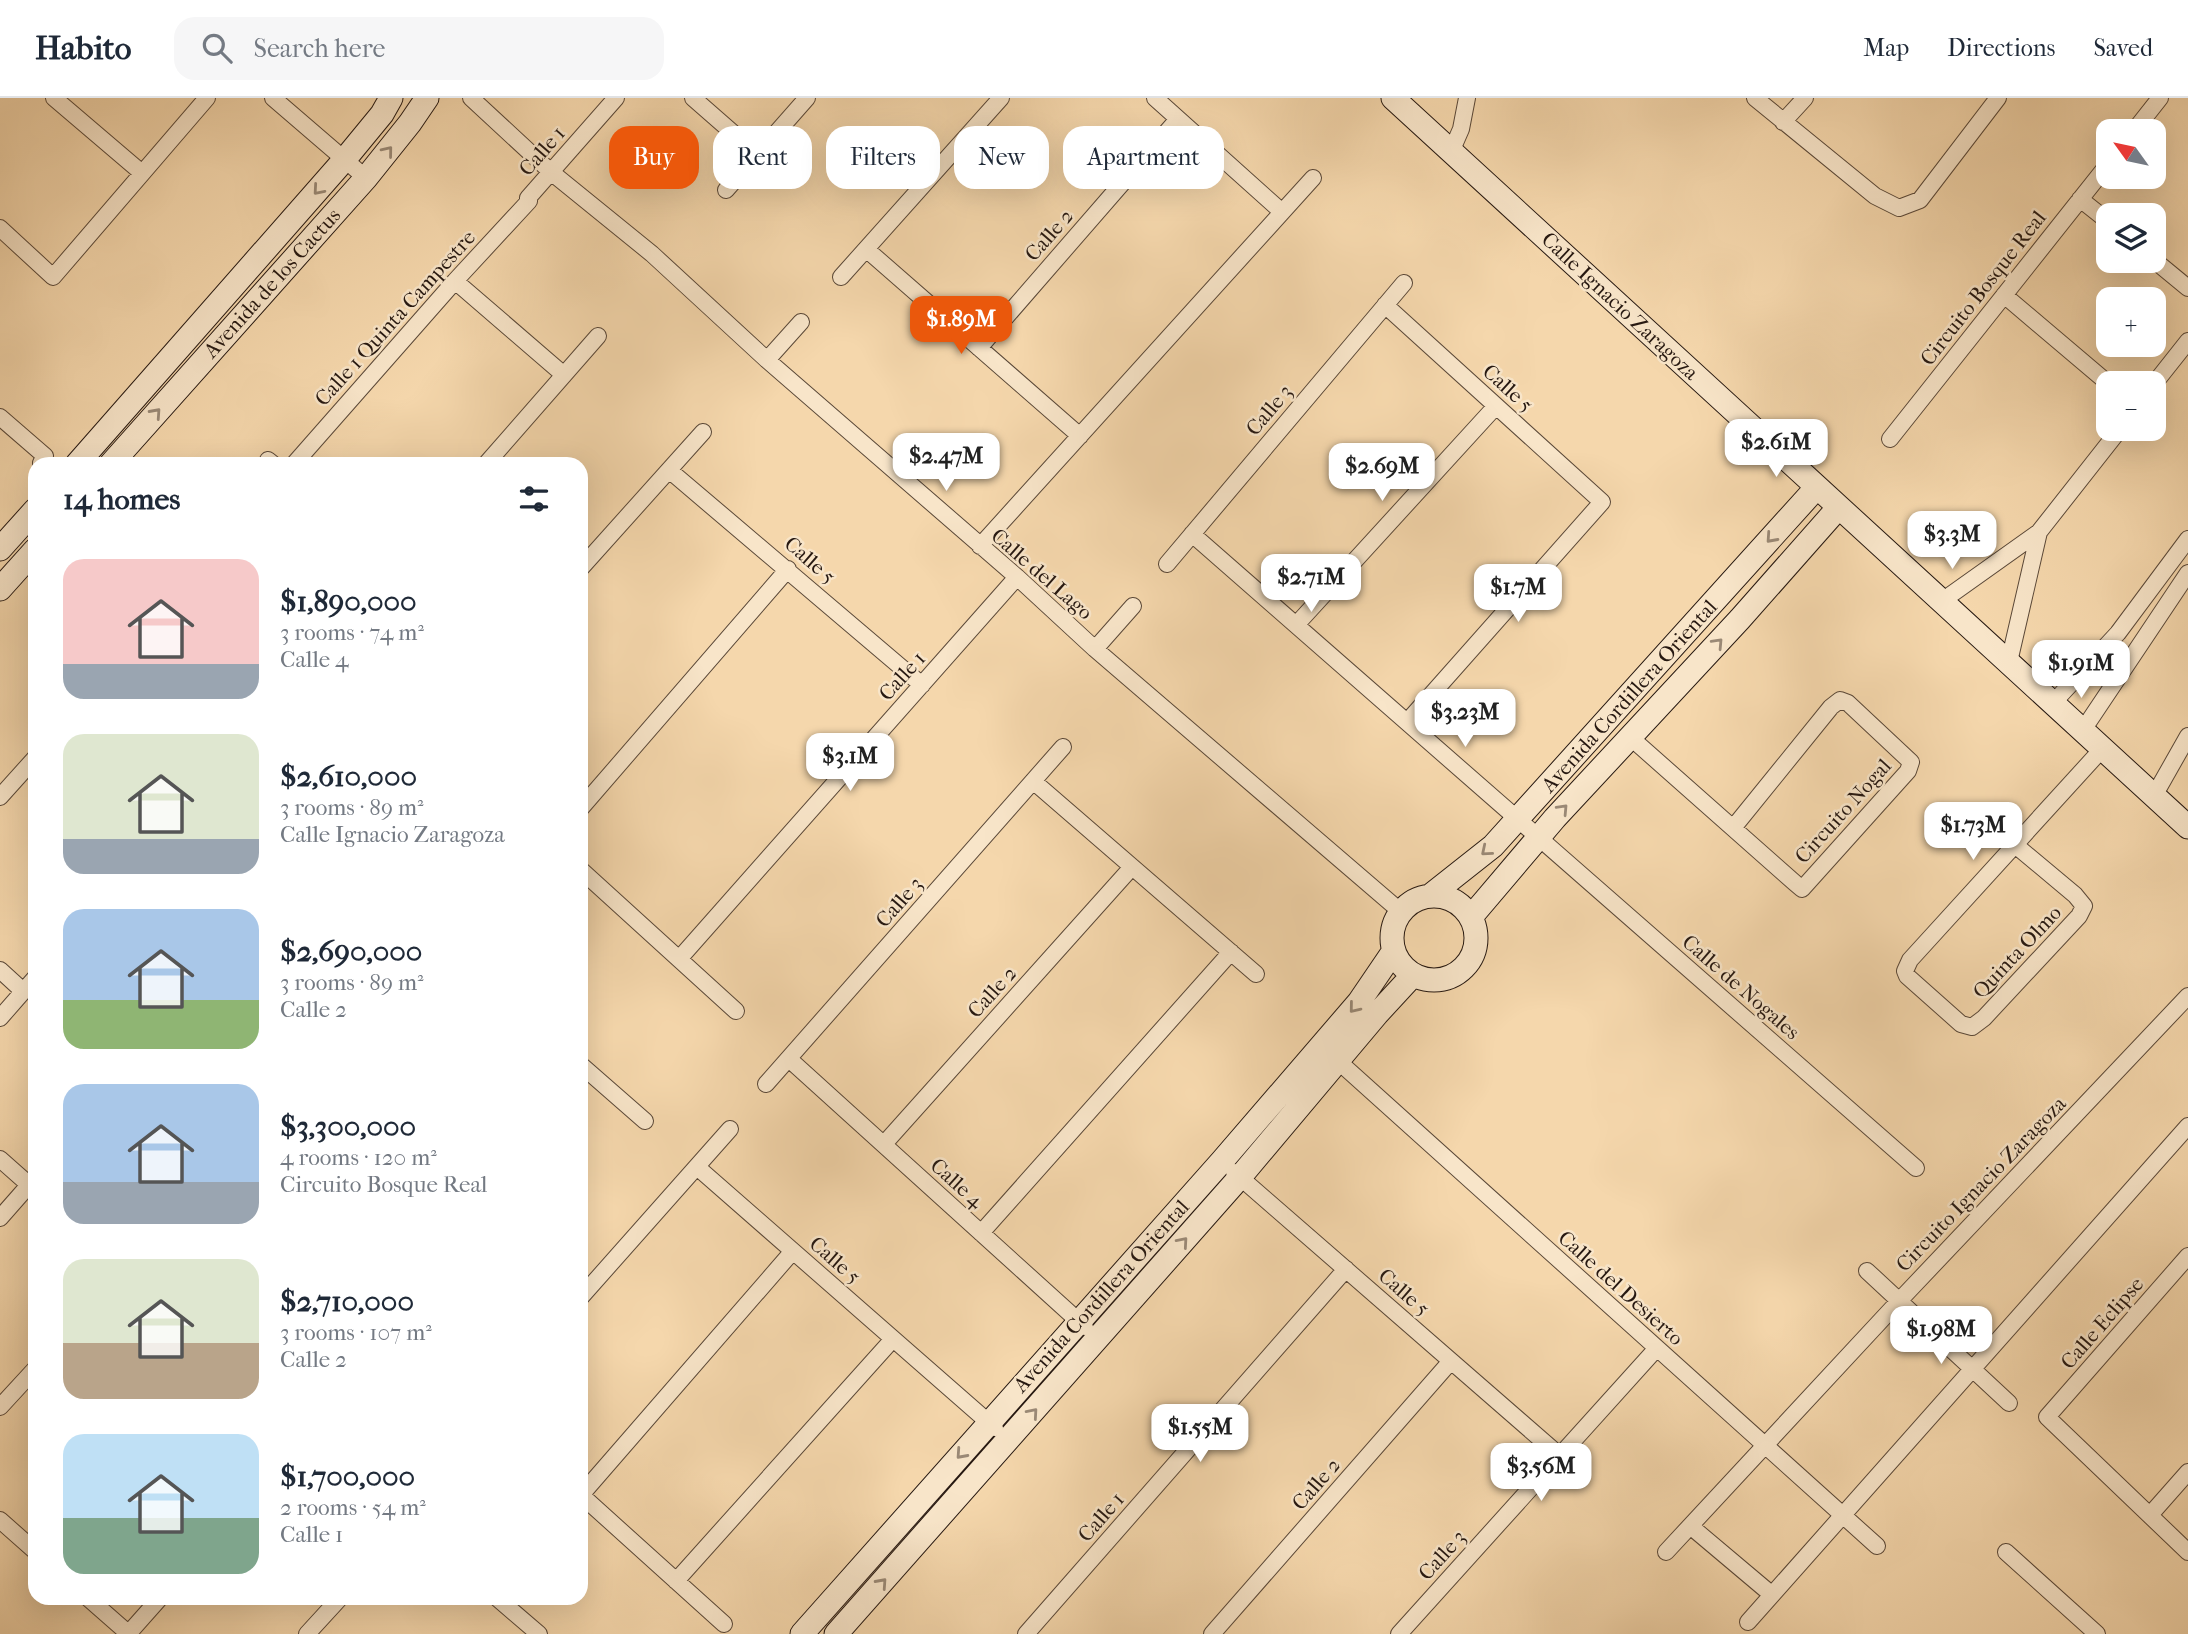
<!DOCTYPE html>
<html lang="en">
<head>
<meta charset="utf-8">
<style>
	:root { --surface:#fff; --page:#f6f6f7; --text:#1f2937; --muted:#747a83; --line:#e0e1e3; --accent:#ea580c }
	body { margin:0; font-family:"IM FELL French Canon",serif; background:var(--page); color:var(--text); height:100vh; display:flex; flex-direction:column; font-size:26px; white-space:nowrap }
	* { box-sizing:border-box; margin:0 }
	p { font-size:23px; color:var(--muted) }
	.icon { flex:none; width:38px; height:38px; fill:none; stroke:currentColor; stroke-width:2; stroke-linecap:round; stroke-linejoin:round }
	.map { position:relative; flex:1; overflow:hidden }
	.side { position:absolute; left:28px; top:359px; width:560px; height:1148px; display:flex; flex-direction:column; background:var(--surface); border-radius:21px; box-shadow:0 7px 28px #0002 }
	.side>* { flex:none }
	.hud { position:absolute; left:609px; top:28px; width:665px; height:63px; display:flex; gap:14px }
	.needle { width:46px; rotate:303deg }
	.buttons { position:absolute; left:2096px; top:21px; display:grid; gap:14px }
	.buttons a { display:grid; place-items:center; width:70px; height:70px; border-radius:14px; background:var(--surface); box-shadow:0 7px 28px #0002; font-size:35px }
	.price { position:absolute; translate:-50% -60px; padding:0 16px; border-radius:14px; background:#fff; color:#222; font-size:23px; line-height:46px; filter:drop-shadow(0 2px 4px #0008) }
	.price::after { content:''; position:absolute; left:50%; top:42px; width:21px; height:16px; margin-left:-10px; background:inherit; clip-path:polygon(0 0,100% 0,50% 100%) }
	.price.selected { background:var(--accent); color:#fff }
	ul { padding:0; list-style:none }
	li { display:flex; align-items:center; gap:21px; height:175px; padding:0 35px }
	li span { display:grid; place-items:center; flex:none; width:196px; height:140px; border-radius:21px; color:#555 }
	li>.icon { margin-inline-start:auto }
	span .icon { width:84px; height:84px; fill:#fffc; stroke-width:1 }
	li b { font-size:30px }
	h2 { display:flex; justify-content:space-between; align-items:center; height:84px; padding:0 35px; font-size:30px }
	.chip { padding:0 24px; border-radius:21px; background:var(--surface); box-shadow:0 7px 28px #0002; font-size:24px; line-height:63px }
	.chip.selected { background:var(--accent); color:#fff }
	header { display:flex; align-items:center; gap:42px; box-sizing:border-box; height:98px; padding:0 35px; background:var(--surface); border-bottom:2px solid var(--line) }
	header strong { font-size:33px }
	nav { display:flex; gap:38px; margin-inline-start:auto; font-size:24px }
	.search { width:490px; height:63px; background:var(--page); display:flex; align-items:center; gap:18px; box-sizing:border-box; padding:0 24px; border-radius:21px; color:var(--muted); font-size:26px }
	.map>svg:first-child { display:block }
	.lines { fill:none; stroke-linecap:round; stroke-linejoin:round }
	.street-casing { stroke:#5a4838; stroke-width:18 }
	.secondary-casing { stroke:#261811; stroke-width:25 }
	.street { stroke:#f8e5c9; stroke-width:16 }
	.secondary { stroke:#f8e5c9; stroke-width:23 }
	.oneway { stroke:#9a8976 }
	.labels { text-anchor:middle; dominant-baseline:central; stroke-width:5; stroke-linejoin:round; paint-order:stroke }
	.street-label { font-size:21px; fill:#261811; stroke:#f8e5c9 }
</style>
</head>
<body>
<header>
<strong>Habito</strong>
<div class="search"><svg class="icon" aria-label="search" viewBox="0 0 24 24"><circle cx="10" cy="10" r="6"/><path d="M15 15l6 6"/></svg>Search here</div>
<nav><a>Map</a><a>Directions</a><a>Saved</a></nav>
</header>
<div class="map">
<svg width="2188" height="1536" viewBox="0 0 2188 1536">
	<rect width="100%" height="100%" fill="#f5d7ac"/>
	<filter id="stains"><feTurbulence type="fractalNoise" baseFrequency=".00286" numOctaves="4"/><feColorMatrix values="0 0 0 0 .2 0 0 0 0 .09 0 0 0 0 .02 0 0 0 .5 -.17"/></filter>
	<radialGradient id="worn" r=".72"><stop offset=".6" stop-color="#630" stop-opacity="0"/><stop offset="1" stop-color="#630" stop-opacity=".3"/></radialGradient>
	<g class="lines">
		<g class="street-casing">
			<path id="street" d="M 54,0 L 142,75
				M 273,0 L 366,80
				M 471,0 L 551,74 L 652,156 L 767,262 L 1017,479 L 1095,551 L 1400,813
				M 693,0 L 757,56
				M 1155,0 L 1282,114
				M 1755,0 L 1875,98 L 1899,110 L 1920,102 L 1998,0
				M 1783,24 L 1805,0
				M 2134,33 L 2160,0
				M 1451,54 L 1461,31 L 1467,0
				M 726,92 L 807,0
				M 2080,101 L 2109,124
				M 0,130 L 53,179 L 207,0
				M 866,151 L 1080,338
				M 2154,162 L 2188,190
				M 841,179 L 1001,0
				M 455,183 L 564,277
				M 2004,197 L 2109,286
				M 1385,207 L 1602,404 L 1407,624
				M 979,250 L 1178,21
				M 767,262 L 801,224
				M 2154,286 L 2188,243
				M 0,319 L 45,358 L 41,365 L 43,366
				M 1890,341 L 2109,65
				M 268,362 L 273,366
				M 294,366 L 455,183 L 529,103 L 528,100 L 616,0
				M 486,366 L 598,238
				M 669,372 L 922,587
				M 1192,436 L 1916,1070
				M 980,448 L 1313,80
				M 1167,466 L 1404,185
				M 581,470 L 703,334
				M 1942,503 L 2039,434 L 2120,331
				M 1296,527 L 1496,308
				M 1095,551 L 1133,508
				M 2009,564 L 2039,434
				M 2053,605 L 2118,535 L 2188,441
				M 2083,632 L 2188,475
				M 1630,639 L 1795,785 L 1802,791 L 1908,673 L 1911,664 L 1848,605 L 1840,602 L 1831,609 L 1733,730
				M 1033,683 L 1256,876
				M 2154,698 L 2188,638
				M 0,699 L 35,660
				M 581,710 L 788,471
				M 2014,746 L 2075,797 L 2084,808 L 2079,818 L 1984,920 L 1972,929 L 1961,926 L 1907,878 L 1905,873 L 1910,862 L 2103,650
				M 581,772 L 736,913
				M 679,861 L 1017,479
				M 0,872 L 23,893
				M 0,920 L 35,880
				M 789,961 L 1085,1229
				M 1338,963 L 1877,1448
				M 581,967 L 645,1023
				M 766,986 L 1063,649
				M 884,1046 L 1132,769
				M 0,1061 L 35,1092
				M 697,1069 L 995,1330
				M 1234,1074 L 1559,1357
				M 0,1120 L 29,1087
				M 981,1135 L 1231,854
				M 2188,1158 L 2047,1319 L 2188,1454
				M 1867,1173 L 2009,1305
				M 581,1199 L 730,1031
				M 0,1309 L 35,1271
				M 581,1397 L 793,1153
				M 581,1397 L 724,1526
				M 2150,1417 L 2188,1374
				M 0,1422 L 35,1453
				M 1692,1426 L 1695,1432 L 1771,1496
				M 1666,1454 L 1899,1203 L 2188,898
				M 2006,1454 L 2097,1536
				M 676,1483 L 893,1241
				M 88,1500 L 129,1536
				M 497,1500 L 539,1536
				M 1748,1524 L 2188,1028
				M 128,1536 L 160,1500
				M 307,1536 L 340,1500
				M 1026,1536 L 1346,1171
				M 1212,1536 L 1451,1263
				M 1399,1536 L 1657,1250"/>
		</g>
		<g class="secondary-casing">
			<path id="secondary" d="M 1393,0 L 2188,729
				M 77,366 L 345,61 L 382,16 L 391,0
				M 111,366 L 366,80 L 410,25 L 427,0
				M 0,451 L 35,412
				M 0,491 L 35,452
				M 1431,797 L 1493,748 L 1817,389
				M1392 840a42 42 0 1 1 84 0a42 42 0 1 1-84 0Z
				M 1471,819 L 1555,720 L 1740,521 L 1839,409
				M 802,1536 L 1222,1063 L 1359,904 L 1393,854
				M 836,1536 L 1240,1079 L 1377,916 L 1413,877"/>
		</g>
		<use href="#street" class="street"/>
		<use href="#secondary" class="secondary"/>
	</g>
	<defs><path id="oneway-chevron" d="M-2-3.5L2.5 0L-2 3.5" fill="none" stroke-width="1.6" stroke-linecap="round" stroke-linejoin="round" transform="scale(1.75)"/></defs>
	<g class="oneway">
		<use href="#oneway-chevron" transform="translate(388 53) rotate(-51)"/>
		<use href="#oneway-chevron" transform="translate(318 92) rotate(131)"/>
		<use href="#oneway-chevron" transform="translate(156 315) rotate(-48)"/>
		<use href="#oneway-chevron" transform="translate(1771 440) rotate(132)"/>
		<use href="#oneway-chevron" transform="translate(1718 545) rotate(-47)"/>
		<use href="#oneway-chevron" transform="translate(1563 711) rotate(-47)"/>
		<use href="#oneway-chevron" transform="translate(1486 753) rotate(140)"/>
		<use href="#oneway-chevron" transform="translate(1354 910) rotate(129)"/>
		<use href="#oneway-chevron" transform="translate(1183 1144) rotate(-49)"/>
		<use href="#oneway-chevron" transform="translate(1033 1315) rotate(-49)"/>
		<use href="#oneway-chevron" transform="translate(961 1356) rotate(132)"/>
		<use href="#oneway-chevron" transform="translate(882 1485) rotate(-48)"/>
	</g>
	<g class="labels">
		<g class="street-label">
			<text transform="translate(542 53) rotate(-49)">Calle 1</text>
			<text transform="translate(1049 137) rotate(-49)">Calle 2</text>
			<text transform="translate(272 185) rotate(-48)">Avenida de los Cactus</text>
			<text transform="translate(1983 190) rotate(-52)">Circuito Bosque Real</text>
			<text transform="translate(1620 208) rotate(43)">Calle Ignacio Zaragoza</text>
			<text transform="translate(395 220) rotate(-48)">Calle 1 Quinta Campestre</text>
			<text transform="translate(1508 290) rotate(42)">Calle 5</text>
			<text transform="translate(1269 312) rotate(-50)">Calle 3</text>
			<text transform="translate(810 462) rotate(41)">Calle 5</text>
			<text transform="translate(1042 476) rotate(41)">Calle del Lago</text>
			<text transform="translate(902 578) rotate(-48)">Calle 1</text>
			<text transform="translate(1629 598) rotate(-48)">Avenida Cordillera Oriental</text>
			<text transform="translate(1843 713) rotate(-48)">Circuito Nogal</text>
			<text transform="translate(899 804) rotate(-49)">Calle 3</text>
			<text transform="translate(2017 854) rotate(-47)">Quinta Olmo</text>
			<text transform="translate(1741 889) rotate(41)">Calle de Nogales</text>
			<text transform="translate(992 894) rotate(-48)">Calle 2</text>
			<text transform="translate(957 1085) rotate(42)">Calle 4</text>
			<text transform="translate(1981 1086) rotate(-46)">Circuito Ignacio Zaragoza</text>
			<text transform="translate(835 1162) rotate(41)">Calle 5</text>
			<text transform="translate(1621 1190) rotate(42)">Calle del Desierto</text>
			<text transform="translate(1404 1194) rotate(41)">Calle 5</text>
			<text transform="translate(1101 1198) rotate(-48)">Avenida Cordillera Oriental</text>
			<text transform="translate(2102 1225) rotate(-49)">Calle Eclipse</text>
			<text transform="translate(1316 1386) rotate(-49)">Calle 2</text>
			<text transform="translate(1101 1419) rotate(-49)">Calle 1</text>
			<text transform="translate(1442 1457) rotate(-48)">Calle 3</text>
		</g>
	</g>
	<rect width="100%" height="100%" filter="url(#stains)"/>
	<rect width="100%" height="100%" fill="url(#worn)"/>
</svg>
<div class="buttons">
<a><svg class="needle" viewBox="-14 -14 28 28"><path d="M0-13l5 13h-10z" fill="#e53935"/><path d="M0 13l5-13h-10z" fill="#747a83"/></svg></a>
<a><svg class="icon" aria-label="layers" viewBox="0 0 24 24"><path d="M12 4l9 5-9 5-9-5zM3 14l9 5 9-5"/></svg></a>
<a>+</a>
<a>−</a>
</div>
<b class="price selected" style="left:961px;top:258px">$1.89M</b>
<b class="price" style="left:1776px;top:381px">$2.61M</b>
<b class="price" style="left:946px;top:395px">$2.47M</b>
<b class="price" style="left:1382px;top:405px">$2.69M</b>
<b class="price" style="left:1952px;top:473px">$3.3M</b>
<b class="price" style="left:1311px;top:516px">$2.71M</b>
<b class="price" style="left:1518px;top:526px">$1.7M</b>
<b class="price" style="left:2081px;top:602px">$1.91M</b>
<b class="price" style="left:1465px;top:651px">$3.23M</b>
<b class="price" style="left:850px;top:695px">$3.1M</b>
<b class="price" style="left:1973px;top:764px">$1.73M</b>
<b class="price" style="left:1941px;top:1268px">$1.98M</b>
<b class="price" style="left:1200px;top:1366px">$1.55M</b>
<b class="price" style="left:1541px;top:1405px">$3.56M</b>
<div class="hud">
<a class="chip selected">Buy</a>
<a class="chip">Rent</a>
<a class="chip">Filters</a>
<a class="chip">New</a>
<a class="chip">Apartment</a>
</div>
<section class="side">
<h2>14 homes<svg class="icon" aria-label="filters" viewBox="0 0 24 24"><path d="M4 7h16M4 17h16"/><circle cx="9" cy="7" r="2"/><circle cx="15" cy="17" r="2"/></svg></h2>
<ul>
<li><span style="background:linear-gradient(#f6c9c9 75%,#9aa5b1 0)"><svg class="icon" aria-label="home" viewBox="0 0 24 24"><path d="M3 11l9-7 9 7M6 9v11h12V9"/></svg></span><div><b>$1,890,000</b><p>3 rooms · 74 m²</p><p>Calle 4</p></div></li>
<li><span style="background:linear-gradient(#dfe7d0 75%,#9aa5b1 0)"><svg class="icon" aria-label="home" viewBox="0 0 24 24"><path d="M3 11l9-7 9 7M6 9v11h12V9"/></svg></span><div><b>$2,610,000</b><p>3 rooms · 89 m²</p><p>Calle Ignacio Zaragoza</p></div></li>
<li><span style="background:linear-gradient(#a9c7e8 65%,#8fb573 0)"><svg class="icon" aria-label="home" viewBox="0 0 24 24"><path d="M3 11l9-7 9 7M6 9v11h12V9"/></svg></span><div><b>$2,690,000</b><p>3 rooms · 89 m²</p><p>Calle 2</p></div></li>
<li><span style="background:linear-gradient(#a9c7e8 70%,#9aa5b1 0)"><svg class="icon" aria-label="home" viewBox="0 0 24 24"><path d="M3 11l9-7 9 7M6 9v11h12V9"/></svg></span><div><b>$3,300,000</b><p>4 rooms · 120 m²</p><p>Circuito Bosque Real</p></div></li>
<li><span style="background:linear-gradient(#dfe7d0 60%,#b9a48a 0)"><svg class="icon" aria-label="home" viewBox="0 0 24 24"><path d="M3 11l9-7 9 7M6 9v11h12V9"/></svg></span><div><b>$2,710,000</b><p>3 rooms · 107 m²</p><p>Calle 2</p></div></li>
<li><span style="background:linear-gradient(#bfe0f5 60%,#7fa58c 0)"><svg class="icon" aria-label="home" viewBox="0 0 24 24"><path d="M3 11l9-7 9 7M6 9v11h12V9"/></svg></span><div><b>$1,700,000</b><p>2 rooms · 54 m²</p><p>Calle 1</p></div></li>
</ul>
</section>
</div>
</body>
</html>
